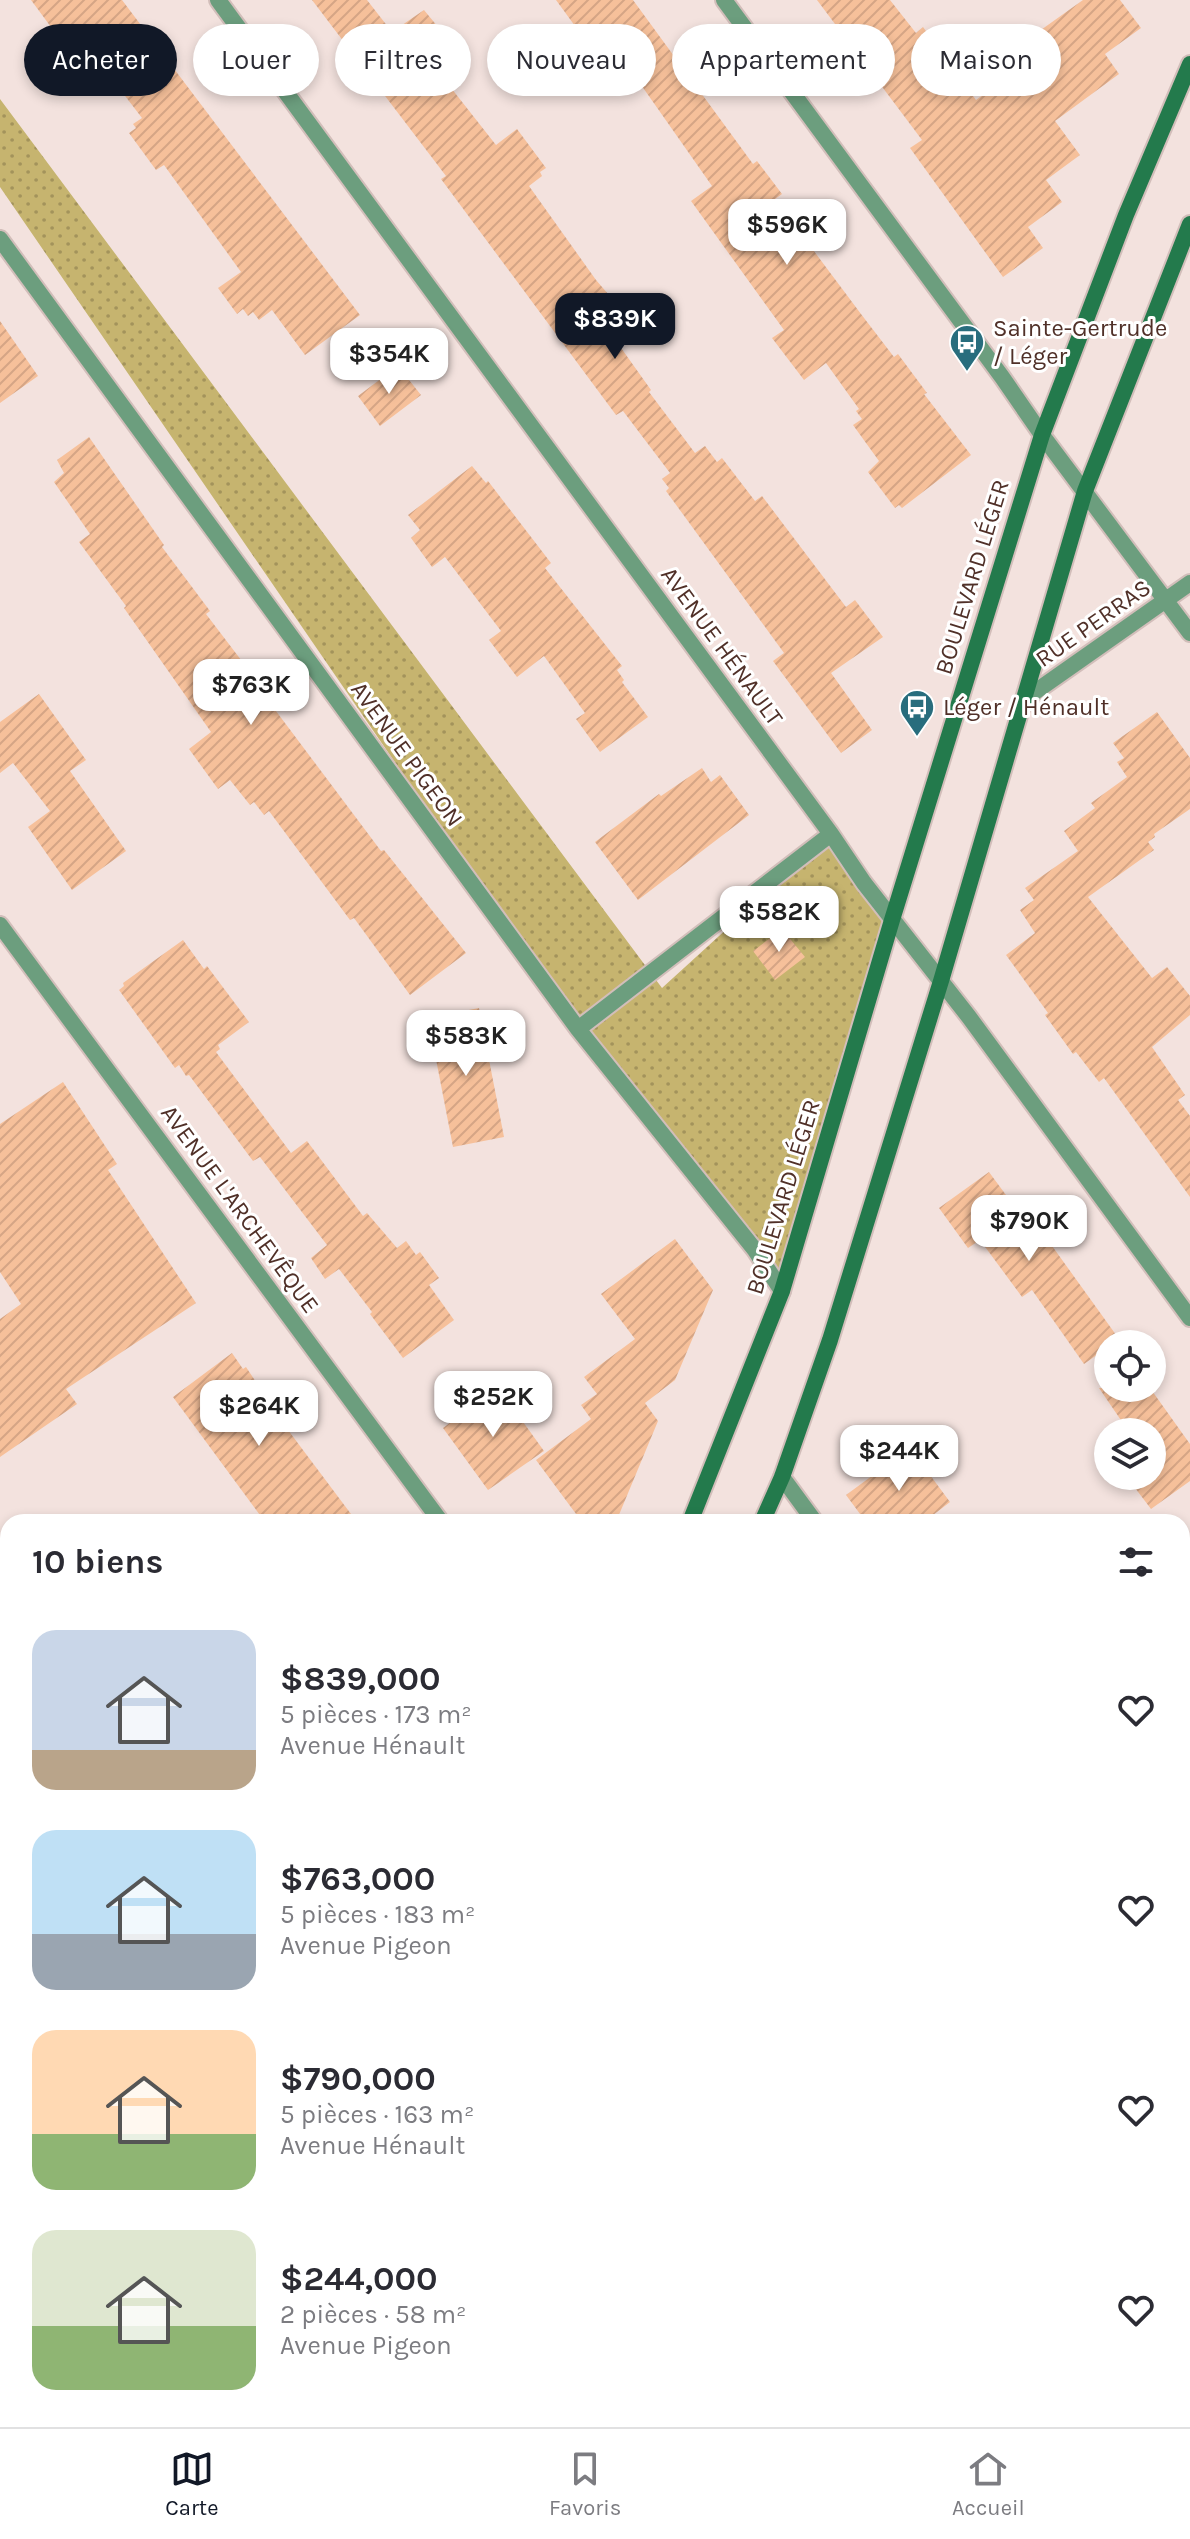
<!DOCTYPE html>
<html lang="fr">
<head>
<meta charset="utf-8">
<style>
	:root { --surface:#fff; --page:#f7f7f7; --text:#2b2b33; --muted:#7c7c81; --line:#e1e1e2; --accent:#111827 }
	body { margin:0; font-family:Karla,sans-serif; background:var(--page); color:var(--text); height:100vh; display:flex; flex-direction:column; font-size:30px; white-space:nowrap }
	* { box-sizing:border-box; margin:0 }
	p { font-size:26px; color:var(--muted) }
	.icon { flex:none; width:44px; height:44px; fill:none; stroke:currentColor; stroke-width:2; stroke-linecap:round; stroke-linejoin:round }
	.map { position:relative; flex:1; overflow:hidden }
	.sheet { position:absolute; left:0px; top:1514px; width:1190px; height:914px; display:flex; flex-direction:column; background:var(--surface); border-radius:24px 24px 0 0; box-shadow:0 4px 12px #0003 }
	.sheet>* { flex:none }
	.hud { position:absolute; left:24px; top:24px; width:1142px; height:72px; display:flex; gap:16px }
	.controls { position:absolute; left:1094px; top:1330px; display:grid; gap:16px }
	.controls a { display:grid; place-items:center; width:72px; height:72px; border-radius:50%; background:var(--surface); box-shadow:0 4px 12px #0003; font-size:40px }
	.price { position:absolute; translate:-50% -68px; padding:0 18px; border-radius:16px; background:#fff; color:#222; font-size:26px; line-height:52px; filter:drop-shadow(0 2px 4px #0008) }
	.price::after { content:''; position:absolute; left:50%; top:48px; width:24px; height:18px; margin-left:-12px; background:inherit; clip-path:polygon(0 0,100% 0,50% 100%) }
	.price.active { background:var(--accent); color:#fff }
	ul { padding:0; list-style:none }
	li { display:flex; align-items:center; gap:24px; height:200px; padding:0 32px }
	li span { display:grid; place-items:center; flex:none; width:224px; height:160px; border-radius:24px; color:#555 }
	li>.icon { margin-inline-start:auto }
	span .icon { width:96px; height:96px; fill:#fffc; stroke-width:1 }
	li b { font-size:34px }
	h2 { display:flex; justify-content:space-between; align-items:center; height:96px; padding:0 32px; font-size:34px }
	.pill { padding:0 28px; border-radius:36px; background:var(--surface); box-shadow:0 4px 12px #0003; font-size:28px; line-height:72px }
	.pill.active { background:var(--accent); color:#fff }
	.tabs { display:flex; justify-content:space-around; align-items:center; height:112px; border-top:2px solid var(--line); background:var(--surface); font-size:22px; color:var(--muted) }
	.tabs a { display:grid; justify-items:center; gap:4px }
	.tabs .active { color:var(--accent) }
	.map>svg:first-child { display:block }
	.park { fill:url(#park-dots) }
	.building { fill:url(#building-hatch) }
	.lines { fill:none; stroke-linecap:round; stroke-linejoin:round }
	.street-casing { stroke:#d2beba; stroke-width:20 }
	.secondary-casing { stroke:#d2beba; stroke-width:20 }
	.street { stroke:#6c9e7e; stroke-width:16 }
	.secondary { stroke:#237a4c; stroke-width:16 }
	.labels { text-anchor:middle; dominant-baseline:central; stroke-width:6; stroke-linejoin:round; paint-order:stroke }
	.poi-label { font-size:24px; fill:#503028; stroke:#fff; text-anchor:start }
	.street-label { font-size:24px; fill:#503028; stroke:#fff }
</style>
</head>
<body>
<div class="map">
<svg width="1190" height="2427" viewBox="0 0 1190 2427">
	<defs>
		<pattern id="park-dots" width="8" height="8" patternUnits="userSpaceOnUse" patternTransform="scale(2)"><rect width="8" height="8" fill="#c6b46f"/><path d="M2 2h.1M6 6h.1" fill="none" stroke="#a3935b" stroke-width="1.8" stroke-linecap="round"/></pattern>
		<pattern id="building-hatch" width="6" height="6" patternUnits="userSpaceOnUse" patternTransform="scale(2)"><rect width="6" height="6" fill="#f6c09a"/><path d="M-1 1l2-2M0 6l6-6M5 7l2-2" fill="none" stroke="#d5a585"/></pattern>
	</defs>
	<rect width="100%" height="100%" fill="#f3e2de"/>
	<path class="park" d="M 0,99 L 662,988 L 831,834 L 892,920 L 782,1291 L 578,1029 L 0,187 Z"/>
	<path class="building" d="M 31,0 L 122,0 L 360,315 L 305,355 L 272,310 L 259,320 L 253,312 L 248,316 L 243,309 L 237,314 L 218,288 L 241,272 L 164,165 L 156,170 L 129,133 L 136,128 L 133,124 L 142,118 L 76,32 L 62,42 Z
		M 312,0 L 367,0 L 392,32 L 424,10 L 452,44 L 441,53 L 444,56 L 433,65 L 496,145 L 517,129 L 546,168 L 540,172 L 542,176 L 529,186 L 596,280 L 621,309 L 604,324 L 651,390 L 649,392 L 695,453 L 705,446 L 717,462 L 722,458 L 755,501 L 762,496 L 846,607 L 855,600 L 883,637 L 831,673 L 872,730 L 841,753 L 773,661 L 784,653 L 666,491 L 669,488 L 662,479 L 670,473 L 623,411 L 616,415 L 441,179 L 446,176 Z
		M 556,0 L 633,0 L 753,164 L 757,161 L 782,194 L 775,199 L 861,314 L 894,357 L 898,354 L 927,393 L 924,394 L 971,455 L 902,508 L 899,505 L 895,508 L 868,472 L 879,461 L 853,425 L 862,419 L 856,411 L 859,409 L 826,363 L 804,380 L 772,338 L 784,330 L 691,201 L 712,186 L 599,25 L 583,37 Z
		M 817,0 L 890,0 L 916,33 L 923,27 L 976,100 L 1035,56 L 1024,42 L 1083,0 L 1120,0 L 1141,28 L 1105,54 L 1119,74 L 1055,121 L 1080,155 L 1046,180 L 1062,202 L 1028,227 L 1043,248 L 1003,277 L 910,148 L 922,140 Z
		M 0,321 L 38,376 L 0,403 Z
		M 398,366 L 421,395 L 380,426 L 358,396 Z
		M 89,437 L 164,545 L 162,547 L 210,611 L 206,614 L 254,677 L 252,679 L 381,851 L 384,850 L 466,953 L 410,995 L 354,918 L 350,920 L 269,811 L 264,815 L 254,802 L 250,805 L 230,780 L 218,789 L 189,749 L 211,732 L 124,608 L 126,606 L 79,542 L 90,534 L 54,482 L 64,473 L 57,460 Z
		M 472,466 L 486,483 L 488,481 L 551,563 L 545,568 L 622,666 L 617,670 L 624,680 L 622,682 L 648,717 L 600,752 L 576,719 L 585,713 L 544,656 L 517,677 L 489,640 L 501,631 L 445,557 L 432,567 L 411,538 L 420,530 L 408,515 Z
		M 39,694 L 86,760 L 70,771 L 126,851 L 72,890 L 28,827 L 50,811 L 13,763 L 0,773 L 0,722 Z
		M 1157,712 L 1190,758 L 1190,809 L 1154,834 L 1155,837 L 1148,842 L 1154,850 L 1088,897 L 1152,978 L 1167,967 L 1190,996 L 1190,1015 L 1152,1047 L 1185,1095 L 1178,1100 L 1190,1116 L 1190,1197 L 1104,1078 L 1099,1082 L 1076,1052 L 1073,1054 L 1045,1015 L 1048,1013 L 1006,955 L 1035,933 L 1020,910 L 1034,900 L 1025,888 L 1078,851 L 1064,831 L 1095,808 L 1091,803 L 1127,777 L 1117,762 L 1124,758 L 1113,743 Z
		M 702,768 L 711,782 L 720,775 L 749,815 L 638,900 L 595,842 L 659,794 L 661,796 Z
		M 782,929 L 805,957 L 775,980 L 753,951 Z
		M 183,940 L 204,969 L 207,966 L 249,1022 L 218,1045 L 220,1049 L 216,1052 L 291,1153 L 307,1141 L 363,1216 L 367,1213 L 397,1248 L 406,1241 L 416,1255 L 420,1252 L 439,1278 L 429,1285 L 454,1320 L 403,1358 L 370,1314 L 372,1312 L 339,1269 L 325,1279 L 311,1258 L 327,1245 L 260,1157 L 253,1161 L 189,1075 L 186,1076 L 179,1065 L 175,1068 L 119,990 L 124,986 L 123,983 Z
		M 479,1008 L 504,1137 L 453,1147 L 428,1018 Z
		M 63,1082 L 117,1164 L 108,1170 L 196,1303 L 66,1389 L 77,1404 L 0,1457 L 0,1319 L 21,1304 L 0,1272 L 0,1124 Z
		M 989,1172 L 1031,1229 L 1037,1225 L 1119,1339 L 1108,1344 L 1108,1347 L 1084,1364 L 1032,1290 L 1022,1297 L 980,1240 L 968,1248 L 939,1208 Z
		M 675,1239 L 713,1290 L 675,1380 L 645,1403 L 658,1421 L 616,1522 L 582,1522 L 536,1460 L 591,1419 L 581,1405 L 597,1394 L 584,1377 L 635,1339 L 601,1294 Z
		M 232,1353 L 243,1369 L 246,1367 L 291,1434 L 357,1522 L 265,1522 L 173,1397 Z
		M 498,1387 L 544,1451 L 488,1490 L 443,1428 Z
		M 1099,1388 L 1150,1388 L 1190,1444 L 1190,1481 L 1151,1509 L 1126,1476 L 1159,1476 L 1152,1466 L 1152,1432 L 1129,1432 Z
		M 910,1448 L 950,1502 L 924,1522 L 866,1522 L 846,1495 Z"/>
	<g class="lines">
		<g class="street-casing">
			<path id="street" d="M 218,0 L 831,834 L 864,883 L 969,1017 L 1190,1318
				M 724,0 L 1002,377 L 1042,435 L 1190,633
				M 0,239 L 578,1029 L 755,1250 L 782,1291
				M 1022,701 L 1190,583
				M 0,925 L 441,1522
				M 578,1029 L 831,834
				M 782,1477 L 815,1522
				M 0,1629 L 8,1640
				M 1182,2014 L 1190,2024
				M 0,2309 L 8,2319
				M 84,2420 L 89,2427
				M 559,2420 L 564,2427
				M 1025,2420 L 1030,2427"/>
		</g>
		<g class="secondary-casing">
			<path id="secondary" d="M 690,1522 L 782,1291 L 892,920 L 1042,435 L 1126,215 L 1190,64
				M 762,1522 L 782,1477 L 830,1340 L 941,981 L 1085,491 L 1190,224
				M 288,2427 L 291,2420
				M 362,2427 L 366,2420"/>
		</g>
		<use href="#street" class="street"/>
		<use href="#secondary" class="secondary"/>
	</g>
	<defs>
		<g id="bus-pin" transform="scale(1.8)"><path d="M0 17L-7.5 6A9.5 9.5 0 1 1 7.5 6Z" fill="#286d7d" stroke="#fff"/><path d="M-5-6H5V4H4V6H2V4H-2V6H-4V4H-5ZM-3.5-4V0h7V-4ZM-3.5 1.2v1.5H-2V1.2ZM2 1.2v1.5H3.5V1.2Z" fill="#fff"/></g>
	</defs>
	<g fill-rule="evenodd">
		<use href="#bus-pin" x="967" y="342"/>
		<use href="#bus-pin" x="917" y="707"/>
	</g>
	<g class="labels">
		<g class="poi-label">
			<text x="993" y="328">Sainte-Gertrude<tspan x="993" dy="28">/ Léger</tspan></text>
			<text x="943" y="707">Léger / Hénault</text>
		</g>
		<g class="street-label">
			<text transform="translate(972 577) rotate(-73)">BOULEVARD LÉGER</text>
			<text transform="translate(1093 623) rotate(-35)">RUE PERRAS</text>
			<text transform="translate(722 646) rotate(54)">AVENUE HÉNAULT</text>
			<text transform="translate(407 754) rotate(54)">AVENUE PIGEON</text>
			<text transform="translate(783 1197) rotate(-73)">BOULEVARD LÉGER</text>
			<text transform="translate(240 1209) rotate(54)">AVENUE L'ARCHEVÊQUE</text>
		</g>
	</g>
</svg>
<div class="controls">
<a><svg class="icon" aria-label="locate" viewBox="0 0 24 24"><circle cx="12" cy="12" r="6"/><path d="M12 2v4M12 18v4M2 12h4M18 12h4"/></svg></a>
<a><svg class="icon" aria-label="layers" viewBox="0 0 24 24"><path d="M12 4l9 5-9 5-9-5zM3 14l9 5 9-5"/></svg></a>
</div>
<b class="price" style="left:787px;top:267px">$596K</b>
<b class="price active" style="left:615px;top:361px">$839K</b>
<b class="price" style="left:389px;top:396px">$354K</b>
<b class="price" style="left:251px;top:727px">$763K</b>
<b class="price" style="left:779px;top:954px">$582K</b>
<b class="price" style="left:466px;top:1078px">$583K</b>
<b class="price" style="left:1029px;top:1263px">$790K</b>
<b class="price" style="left:493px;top:1439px">$252K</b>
<b class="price" style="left:259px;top:1448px">$264K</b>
<b class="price" style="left:899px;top:1493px">$244K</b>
<div class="hud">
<a class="pill active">Acheter</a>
<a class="pill">Louer</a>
<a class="pill">Filtres</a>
<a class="pill">Nouveau</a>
<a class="pill">Appartement</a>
<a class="pill">Maison</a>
</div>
<section class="sheet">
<h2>10 biens<svg class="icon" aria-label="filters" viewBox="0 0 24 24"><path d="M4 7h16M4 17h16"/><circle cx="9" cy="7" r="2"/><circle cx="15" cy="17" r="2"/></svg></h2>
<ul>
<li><span style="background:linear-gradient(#c9d6e8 75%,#b9a48a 0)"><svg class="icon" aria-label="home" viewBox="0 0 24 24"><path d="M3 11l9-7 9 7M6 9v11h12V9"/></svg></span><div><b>$839,000</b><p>5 pièces · 173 m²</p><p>Avenue Hénault</p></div><svg class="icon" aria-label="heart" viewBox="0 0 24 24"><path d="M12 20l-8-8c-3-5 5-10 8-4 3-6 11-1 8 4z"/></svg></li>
<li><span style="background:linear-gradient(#bfe0f5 65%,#9aa5b1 0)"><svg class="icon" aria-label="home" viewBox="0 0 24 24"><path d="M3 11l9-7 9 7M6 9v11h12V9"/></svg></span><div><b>$763,000</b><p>5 pièces · 183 m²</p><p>Avenue Pigeon</p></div><svg class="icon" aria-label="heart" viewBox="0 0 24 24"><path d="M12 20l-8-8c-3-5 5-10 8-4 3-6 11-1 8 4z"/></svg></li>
<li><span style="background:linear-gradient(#ffd9b3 65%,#8fb573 0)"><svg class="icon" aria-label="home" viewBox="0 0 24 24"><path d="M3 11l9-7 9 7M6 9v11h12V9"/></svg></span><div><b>$790,000</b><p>5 pièces · 163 m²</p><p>Avenue Hénault</p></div><svg class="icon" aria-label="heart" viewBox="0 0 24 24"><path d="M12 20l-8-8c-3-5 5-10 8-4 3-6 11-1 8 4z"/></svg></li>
<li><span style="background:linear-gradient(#dfe7d0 60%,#8fb573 0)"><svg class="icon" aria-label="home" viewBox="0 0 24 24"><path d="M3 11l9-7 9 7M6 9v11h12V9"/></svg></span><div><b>$244,000</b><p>2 pièces · 58 m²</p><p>Avenue Pigeon</p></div><svg class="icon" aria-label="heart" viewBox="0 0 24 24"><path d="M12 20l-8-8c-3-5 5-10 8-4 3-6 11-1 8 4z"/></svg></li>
</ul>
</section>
</div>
<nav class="tabs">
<a class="active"><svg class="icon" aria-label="map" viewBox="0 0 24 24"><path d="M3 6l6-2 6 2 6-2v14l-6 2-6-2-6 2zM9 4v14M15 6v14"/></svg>Carte</a>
<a><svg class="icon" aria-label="saved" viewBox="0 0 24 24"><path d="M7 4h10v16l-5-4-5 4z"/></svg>Favoris</a>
<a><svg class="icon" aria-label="home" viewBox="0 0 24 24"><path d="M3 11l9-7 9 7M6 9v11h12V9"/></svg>Accueil</a>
</nav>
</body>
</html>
